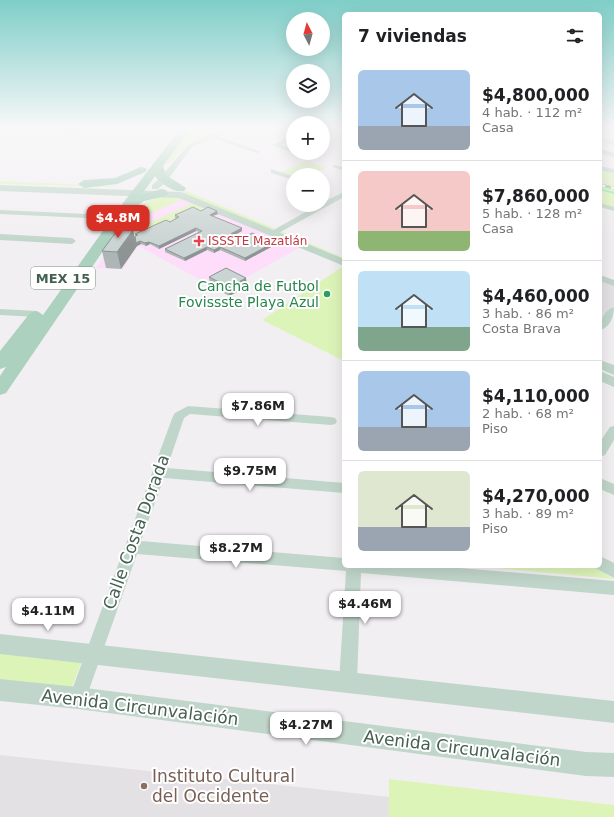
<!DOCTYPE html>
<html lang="es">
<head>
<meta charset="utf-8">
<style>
	:root { --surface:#fff; --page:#f2f2f2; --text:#202124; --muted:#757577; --line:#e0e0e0; --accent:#d93025 }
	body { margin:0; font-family:"DejaVu Sans",sans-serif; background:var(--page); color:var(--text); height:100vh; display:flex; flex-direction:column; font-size:15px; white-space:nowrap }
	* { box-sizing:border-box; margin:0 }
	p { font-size:13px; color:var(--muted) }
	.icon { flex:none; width:22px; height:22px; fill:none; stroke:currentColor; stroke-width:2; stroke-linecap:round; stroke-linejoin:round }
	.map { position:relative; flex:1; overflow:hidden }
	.sheet { position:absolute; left:342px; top:12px; width:260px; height:556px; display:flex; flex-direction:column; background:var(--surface); border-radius:6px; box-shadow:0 4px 16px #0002 }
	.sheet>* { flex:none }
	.needle { width:26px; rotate:354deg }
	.controls { position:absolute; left:286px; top:12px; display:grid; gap:8px }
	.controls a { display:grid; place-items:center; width:44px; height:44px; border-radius:50%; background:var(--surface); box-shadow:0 4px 16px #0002; font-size:20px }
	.price { position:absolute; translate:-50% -34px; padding:0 9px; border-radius:8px; background:#fff; color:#222; font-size:13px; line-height:26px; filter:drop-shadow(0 1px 2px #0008) }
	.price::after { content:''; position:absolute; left:50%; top:24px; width:12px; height:9px; margin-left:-6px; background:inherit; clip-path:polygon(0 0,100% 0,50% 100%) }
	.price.active { background:var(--accent); color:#fff }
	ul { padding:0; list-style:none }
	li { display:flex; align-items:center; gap:12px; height:100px; padding:0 16px }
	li+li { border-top:1px solid var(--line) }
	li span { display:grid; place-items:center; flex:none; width:112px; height:80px; border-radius:6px; color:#555 }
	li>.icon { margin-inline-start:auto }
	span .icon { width:48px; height:48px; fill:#fffc; stroke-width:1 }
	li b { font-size:17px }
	h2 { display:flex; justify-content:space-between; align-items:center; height:48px; padding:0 16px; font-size:17px }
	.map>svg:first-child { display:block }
	.education { fill:#e3e1e4 }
	.medical { fill:#feddfb }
	.green { fill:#ddf4b9 }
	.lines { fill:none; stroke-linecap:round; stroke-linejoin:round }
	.stream { stroke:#81f599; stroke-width:2 }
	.minor { fill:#c1d6ca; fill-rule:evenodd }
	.tertiary { fill:#c1d6ca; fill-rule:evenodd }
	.primary { fill:#acd1be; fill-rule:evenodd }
	.rail-casing { stroke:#b0bab6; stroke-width:3 }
	.rail { stroke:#fff; stroke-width:2; stroke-dasharray:5.5; stroke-linecap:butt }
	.wall { fill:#aeb6b5 }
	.shaded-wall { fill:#8d9493 }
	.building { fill:#cad4d2; stroke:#8d9493 }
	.health-dot { fill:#e0444e; stroke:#fff; stroke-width:1.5 }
	.leisure-dot { fill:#2e9e5b; stroke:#fff; stroke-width:1.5 }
	.education-dot { fill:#8d6e63; stroke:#fff; stroke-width:1.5 }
	.labels { text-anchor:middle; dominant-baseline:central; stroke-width:4; stroke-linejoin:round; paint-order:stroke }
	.far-health-label { font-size:12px; fill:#be3a42; stroke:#fff; text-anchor:start }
	.shield { fill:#fff; stroke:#7d8f85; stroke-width:1 }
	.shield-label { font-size:13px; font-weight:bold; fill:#455f51 }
	.leisure-label { font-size:14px; fill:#27864d; stroke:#fff; text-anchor:end }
	.near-street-label { font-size:17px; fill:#455f51; stroke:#fff }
	.near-education-label { font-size:17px; fill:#785e54; stroke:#fff; text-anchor:start }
</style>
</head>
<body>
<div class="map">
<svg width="614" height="817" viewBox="0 0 614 817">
	<rect width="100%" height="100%" fill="#f2eff2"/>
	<path class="education" d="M 600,280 L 614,285 L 614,306 L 600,323 Z
		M 0,755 L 576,817 L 0,817 Z"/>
	<path class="medical" d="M 180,198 L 193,203 L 299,248 L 238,282 L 227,276 L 210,285 L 138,246 L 123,269 L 96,268 L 139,207 L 149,200 Z"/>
	<path class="green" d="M 189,128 L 227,128 L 186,146 L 170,163 L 165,164 Z
		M 306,161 L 327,168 C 311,175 298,178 282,172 Z
		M 600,169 L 614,173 L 614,209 L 600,204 Z
		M 0,181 L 111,186 L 117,187 L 0,184 Z
		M 184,190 L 344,258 L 344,264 L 181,194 Z
		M 167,196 L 183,199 L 133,221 L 138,224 L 132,226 L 130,229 C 134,233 142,232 146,228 L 145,225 L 193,203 L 208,210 L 201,213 L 193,210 L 136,237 L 119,237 C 133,216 139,200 167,196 Z
		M 342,267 L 344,267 L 344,361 L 262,320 Z
		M 475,566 L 592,566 L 614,579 Z
		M 0,651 L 84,656 L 71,689 L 0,682 Z
		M 389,779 L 614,805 L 614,817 L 389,817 Z"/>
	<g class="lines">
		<path class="stream" d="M 600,189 L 614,193"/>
		<path class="minor" d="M 225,128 L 234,128 L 218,136 L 261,152 L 256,153 L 213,138 L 192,147 L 166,182 L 158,189 L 152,189 L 152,185 L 160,178 L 188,145 Z
			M 338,128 L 344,128 L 344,131 Z
			M 600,128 L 606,128 L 600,132 Z
			M 293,135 L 293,139 L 281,145 L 293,149 L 293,153 L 272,145 Z
			M 600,137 L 614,141 L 614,145 L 600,141 Z
			M 600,149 L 614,153 L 614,157 L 600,153 Z
			M 295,153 L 305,153 L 308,155 L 305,157 Z
			M 333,165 L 344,167 L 344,171 L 333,167 Z
			M 600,166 L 614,169 L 614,173 L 600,170 Z
			M 271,169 L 293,176 L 293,180 L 271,173 Z
			M 344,192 L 344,197 L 275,235 L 269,235 L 268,233 L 318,205 L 323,205 L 323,202 Z
			M 600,203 L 614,207 L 614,211 L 600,207 Z
			M 0,210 L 87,214 L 91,216 L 87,218 L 0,214 Z
			M 0,234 L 72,238 L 76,241 L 72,244 L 0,240 Z
			M 600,275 L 614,280 L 614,286 L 600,281 Z
			M 614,307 C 614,316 610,328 600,330 C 600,321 604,310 614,307 Z
			M 0,309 L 37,311 L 42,314 L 37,317 L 0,315 Z
			M 188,406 L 331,417 L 335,418 L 337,421 L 335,424 L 331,425 L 190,414 L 184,418 L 167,468 L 344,483 L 344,493 L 164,478 L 141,541 L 344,558 L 344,566 L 436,566 L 614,581 L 614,595 L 361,573 L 357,682 L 354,688 L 348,691 L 342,688 L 339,682 L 346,571 L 137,554 L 84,704 L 78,707 L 72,704 L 69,698 L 173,416 L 175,413 Z
			M 614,426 L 614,440 L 605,455 L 600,457 L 600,442 L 610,427 Z
			M 600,478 L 614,484 L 614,495 L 600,489 Z
			M 600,556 L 614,563 L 614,578 L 595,568 L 594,566 L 600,566 Z"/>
		<path class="tertiary" d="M 0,185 L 181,192 L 344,259 L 344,266 L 179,198 L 0,191 Z
			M 600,360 L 614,365 L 614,375 L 600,369 Z
			M 600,371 L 614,377 L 614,387 L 600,381 Z
			M 0,634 L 614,701 L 614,723 L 0,654 Z
			M 0,679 L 78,687 L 586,752 L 614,753 L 614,777 L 586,776 L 78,709 L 0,701 Z"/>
		<path class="primary" d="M 181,128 L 191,128 L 163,166 L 166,175 L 186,188 L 184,191 C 174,193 161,184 155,176 L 142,194 L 162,189 L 166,190 L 168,193 L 166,196 L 144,201 L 131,210 L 6,393 L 0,395 L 0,376 L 6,367 L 0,369 L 0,351 L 30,313 L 36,311 L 43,315 L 120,207 Z
			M 141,167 L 145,168 L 147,170 L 145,172 L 117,184 L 84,188 L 78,184 L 84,180 L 115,178 Z"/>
		<g class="rail-casing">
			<path id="rail" d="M 77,131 L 81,128
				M 600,185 L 614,188"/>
		</g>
		<use href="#rail" class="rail"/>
	</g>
	<path class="wall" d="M 49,128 L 79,128 L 75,132 L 49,130 Z
		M 124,128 L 149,128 L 149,129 Z
		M 201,211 L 218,214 L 213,216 L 242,231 L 224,241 L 231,244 L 273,243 L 273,246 L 245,261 L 220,250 L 214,253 L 207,250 L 185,261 L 165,252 L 165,249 L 199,232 L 196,231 L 159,249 L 150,244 L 146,246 L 141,244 L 137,246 L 121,269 L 106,268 L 102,251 L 136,236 L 135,234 L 170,222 L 176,219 L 175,218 L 175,215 Z
		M 209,277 L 246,278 L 247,287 L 229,296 L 210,285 Z"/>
	<path class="shaded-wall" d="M 74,128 L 79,128 L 75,132 Z
		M 217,211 L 218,214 L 210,217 L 210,215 Z
		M 196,228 L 196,231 L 159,249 L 159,246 Z
		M 242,228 L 242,231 L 221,242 L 221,239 Z
		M 133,230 L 136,243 L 140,241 L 141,244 L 137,246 L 121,269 L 117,252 Z
		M 149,242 L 150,244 L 146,246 L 145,243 Z
		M 273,243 L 273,246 L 245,261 L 245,258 Z
		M 207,247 L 207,250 L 185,261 L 184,258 Z
		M 220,247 L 220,250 L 214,253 L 214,250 Z
		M 246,278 L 247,287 L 229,296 L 229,287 Z"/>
	<path class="building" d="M 193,207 L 201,211 L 208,207 L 217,211 L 210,215 L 242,228 L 221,239 L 231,244 L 252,233 L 273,243 L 245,258 L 220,247 L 214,250 L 207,247 L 184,258 L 165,249 L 202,231 L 196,228 L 159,246 L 149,242 L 145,243 L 140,241 L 136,243 L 135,236 L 138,235 L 135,234 L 166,220 L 170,222 L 179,217 L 175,215 Z
		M 122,224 L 133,230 L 117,252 L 102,251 Z
		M 226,268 L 246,278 L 229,287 L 209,277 Z"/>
	<linearGradient id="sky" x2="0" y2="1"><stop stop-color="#7fcec8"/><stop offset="0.53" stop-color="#f9f8f9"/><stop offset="1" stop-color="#f9f8f9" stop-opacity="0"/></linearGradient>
	<rect width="614" height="243" fill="url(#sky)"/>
	<path class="health-dot" d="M197 235h4v4h4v4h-4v4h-4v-4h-4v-4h4z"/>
	<circle class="leisure-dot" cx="327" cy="294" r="4"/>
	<circle class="education-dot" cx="144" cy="786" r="4"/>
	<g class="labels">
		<g class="far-health-label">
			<text x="208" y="241">ISSSTE Mazatlán</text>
		</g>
		<rect class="shield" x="31" y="267" width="64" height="22" rx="3"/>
		<g class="shield-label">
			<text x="63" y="278">MEX 15</text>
		</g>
		<g class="leisure-label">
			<text x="319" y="286">Cancha de Futbol<tspan x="319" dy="16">Fovissste Playa Azul</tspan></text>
		</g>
		<g class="near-street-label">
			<text transform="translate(136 532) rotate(-70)">Calle Costa Dorada</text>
			<text transform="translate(140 707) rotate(7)">Avenida Circunvalación</text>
			<text transform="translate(462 748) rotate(7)">Avenida Circunvalación</text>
		</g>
		<g class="near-education-label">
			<text x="152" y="776">Instituto Cultural<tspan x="152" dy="20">del Occidente</tspan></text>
		</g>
	</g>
</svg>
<div class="controls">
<a><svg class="needle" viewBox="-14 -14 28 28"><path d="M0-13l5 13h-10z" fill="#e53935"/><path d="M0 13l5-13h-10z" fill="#757577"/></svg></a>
<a><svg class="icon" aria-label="layers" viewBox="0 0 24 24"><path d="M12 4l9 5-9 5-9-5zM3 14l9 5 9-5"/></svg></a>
<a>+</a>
<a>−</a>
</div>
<b class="price active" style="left:118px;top:239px">$4.8M</b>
<b class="price" style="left:258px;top:427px">$7.86M</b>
<b class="price" style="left:250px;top:492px">$9.75M</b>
<b class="price" style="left:236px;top:569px">$8.27M</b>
<b class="price" style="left:365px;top:625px">$4.46M</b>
<b class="price" style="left:48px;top:632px">$4.11M</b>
<b class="price" style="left:306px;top:746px">$4.27M</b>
<section class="sheet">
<h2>7 viviendas<svg class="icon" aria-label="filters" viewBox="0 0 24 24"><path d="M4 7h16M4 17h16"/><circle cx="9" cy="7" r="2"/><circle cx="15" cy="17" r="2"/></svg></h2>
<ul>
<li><span style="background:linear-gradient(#a9c7e8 70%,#9aa5b1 0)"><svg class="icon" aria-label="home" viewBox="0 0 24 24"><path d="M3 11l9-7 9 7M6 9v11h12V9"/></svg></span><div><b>$4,800,000</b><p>4 hab. · 112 m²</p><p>Casa</p></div></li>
<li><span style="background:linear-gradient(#f6c9c9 75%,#8fb573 0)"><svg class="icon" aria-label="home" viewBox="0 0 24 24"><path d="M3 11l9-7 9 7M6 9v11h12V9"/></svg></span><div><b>$7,860,000</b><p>5 hab. · 128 m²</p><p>Casa</p></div></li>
<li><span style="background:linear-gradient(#bfe0f5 70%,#7fa58c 0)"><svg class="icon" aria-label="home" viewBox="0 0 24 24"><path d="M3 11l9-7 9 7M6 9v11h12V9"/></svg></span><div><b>$4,460,000</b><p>3 hab. · 86 m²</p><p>Costa Brava</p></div></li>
<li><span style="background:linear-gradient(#a9c7e8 70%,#9aa5b1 0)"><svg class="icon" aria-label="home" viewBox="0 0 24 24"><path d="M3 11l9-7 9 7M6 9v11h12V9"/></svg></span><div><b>$4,110,000</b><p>2 hab. · 68 m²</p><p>Piso</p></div></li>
<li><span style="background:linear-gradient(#dfe7d0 70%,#9aa5b1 0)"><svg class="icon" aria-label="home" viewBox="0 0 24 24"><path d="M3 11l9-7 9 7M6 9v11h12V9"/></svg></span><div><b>$4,270,000</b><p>3 hab. · 89 m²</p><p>Piso</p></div></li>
</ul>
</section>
</div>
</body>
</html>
